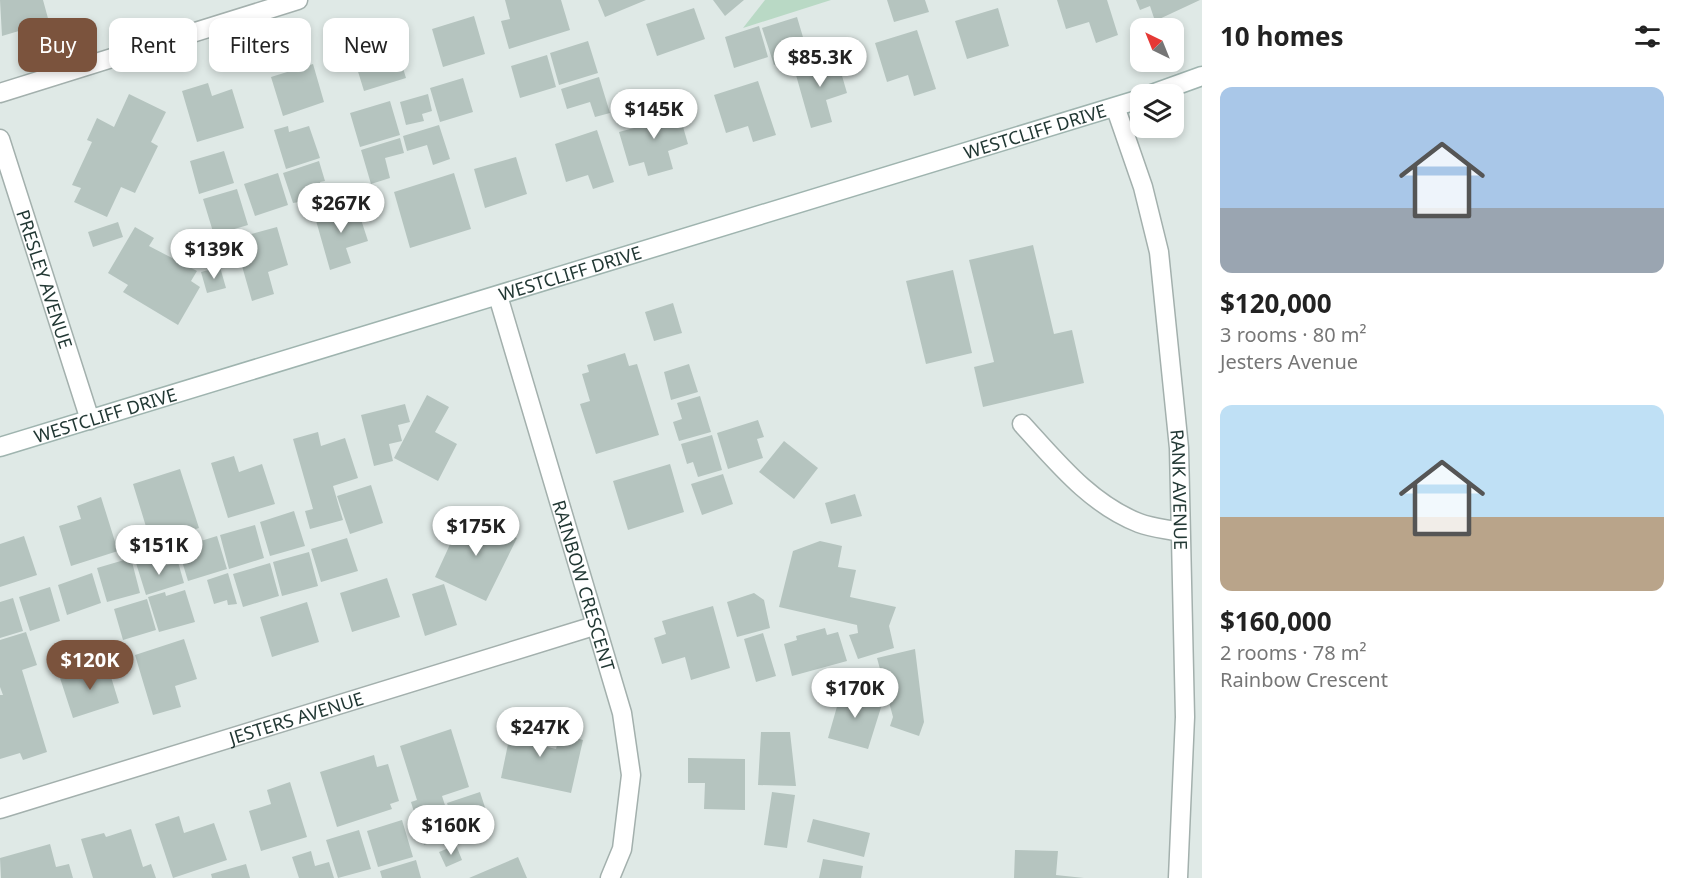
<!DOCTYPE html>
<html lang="en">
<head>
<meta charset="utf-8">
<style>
	:root { --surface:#fff; --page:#f6f6f6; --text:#222; --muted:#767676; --accent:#7b533d }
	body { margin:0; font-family:"Noto Sans",sans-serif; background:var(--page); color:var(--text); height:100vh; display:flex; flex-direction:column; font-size:22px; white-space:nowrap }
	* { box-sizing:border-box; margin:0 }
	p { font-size:20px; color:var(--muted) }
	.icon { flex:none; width:33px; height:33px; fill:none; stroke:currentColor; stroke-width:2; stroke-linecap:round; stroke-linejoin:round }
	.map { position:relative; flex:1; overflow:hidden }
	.sheet { display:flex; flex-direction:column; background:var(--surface); width:480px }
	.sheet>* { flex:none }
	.top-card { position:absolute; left:18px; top:18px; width:570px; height:54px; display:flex; gap:12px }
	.needle { width:39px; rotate:317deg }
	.tools { position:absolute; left:1130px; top:18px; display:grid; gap:12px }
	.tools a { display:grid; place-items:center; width:54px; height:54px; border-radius:12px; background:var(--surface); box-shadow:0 3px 9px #0003; font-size:30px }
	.price { position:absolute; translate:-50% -51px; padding:0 14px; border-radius:21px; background:#fff; color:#222; font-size:20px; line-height:39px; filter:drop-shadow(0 2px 3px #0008) }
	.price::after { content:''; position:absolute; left:50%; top:36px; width:18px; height:14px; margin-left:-9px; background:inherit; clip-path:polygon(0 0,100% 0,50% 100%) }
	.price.selected { background:var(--accent); color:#fff }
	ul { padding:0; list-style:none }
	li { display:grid; align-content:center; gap:12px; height:318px; padding:0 18px }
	li span { display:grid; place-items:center; height:186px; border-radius:12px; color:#555 }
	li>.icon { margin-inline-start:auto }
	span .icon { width:108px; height:108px; fill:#fffc; stroke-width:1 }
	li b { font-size:26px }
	h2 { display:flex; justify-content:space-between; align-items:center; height:72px; padding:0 18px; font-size:26px }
	.tag { padding:0 21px; border-radius:12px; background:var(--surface); box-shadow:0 3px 9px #0003; font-size:21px; line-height:54px }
	.tag.selected { background:var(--accent); color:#fff }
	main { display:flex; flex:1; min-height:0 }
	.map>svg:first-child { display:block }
	.green { fill:#b9d9c5 }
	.building { fill:#b5c4bf }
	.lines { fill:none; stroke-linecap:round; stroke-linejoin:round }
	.lane-casing { stroke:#a3b0ad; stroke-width:21 }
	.street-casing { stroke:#a3b0ad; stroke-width:21 }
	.secondary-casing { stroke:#9fb4af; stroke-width:21 }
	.lane { stroke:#fff; stroke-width:18 }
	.street { stroke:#fff; stroke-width:18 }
	.secondary { stroke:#fff; stroke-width:18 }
	.labels { text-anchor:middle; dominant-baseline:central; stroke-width:4.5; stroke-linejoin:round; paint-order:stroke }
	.street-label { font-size:18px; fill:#223834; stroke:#eff6f3 }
</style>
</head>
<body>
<main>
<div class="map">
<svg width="1202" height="878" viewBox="0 0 1202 878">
	<rect width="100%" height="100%" fill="#dfe9e6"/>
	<path class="green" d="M 765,0 L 831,0 L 743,28 Z"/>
	<path class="building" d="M 0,0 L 43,0 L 49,22 L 2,36 Z
		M 505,0 L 561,0 L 570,30 L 509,49 L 501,21 L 510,19 Z
		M 598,0 L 646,0 L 605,17 Z
		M 713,0 L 744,0 L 725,16 Z
		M 887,0 L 925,0 L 929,12 L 894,22 Z
		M 1057,0 L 1107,0 L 1118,35 L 1096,43 L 1089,22 L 1066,29 Z
		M 1136,0 L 1200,0 L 1155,21 L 1150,6 L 1140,10 Z
		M 694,8 L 705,39 L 657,56 L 646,24 Z
		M 998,8 L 1009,46 L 967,59 L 955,21 Z
		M 474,16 L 485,54 L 443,67 L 432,29 Z
		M 797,17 L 808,54 L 774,65 L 762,28 Z
		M 389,22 L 406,78 L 364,91 L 352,52 L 373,46 L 368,28 Z
		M 759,26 L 768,57 L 734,68 L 725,37 Z
		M 917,30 L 936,89 L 914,96 L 908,75 L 887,82 L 875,43 Z
		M 588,41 L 598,73 L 559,85 L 550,53 Z
		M 547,55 L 556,87 L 520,98 L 511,66 Z
		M 836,55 L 847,93 L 826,100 L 832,122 L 811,128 L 794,68 Z
		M 313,64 L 324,102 L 283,116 L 271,77 Z
		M 599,77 L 610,113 L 595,117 L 590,102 L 567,109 L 561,89 Z
		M 463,78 L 473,112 L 440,122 L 430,88 Z
		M 758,81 L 776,135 L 753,142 L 748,126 L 726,133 L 714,95 Z
		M 208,83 L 212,96 L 232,89 L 244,128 L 197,142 L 182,91 Z
		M 129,94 L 166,112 L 151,142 L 158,146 L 135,193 L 121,187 L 107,217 L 74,202 L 81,188 L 72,185 L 92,142 L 87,140 L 97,118 L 114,127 Z
		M 428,94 L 432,111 L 422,114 L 424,121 L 406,125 L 400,102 Z
		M 390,101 L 400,135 L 360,147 L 350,113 Z
		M 677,106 L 688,144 L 668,151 L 673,169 L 648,176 L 644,162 L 629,166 L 619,132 L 634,128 L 631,120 Z
		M 439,125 L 450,159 L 433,165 L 427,145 L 407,151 L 403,136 Z
		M 288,126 L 289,132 L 309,126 L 320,158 L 286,169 L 274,130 Z
		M 597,130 L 614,182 L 593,189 L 588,175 L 566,182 L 555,144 Z
		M 400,138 L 404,153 L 385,158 L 390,178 L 371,184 L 361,150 Z
		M 224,151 L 234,183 L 199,194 L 190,161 Z
		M 516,157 L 527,194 L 485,208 L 474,169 Z
		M 319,161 L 325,181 L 320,182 L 324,198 L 300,205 L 299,202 L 293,203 L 283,173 Z
		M 278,173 L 288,205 L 255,216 L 244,184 Z
		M 454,173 L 471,229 L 410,248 L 394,192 Z
		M 237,189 L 248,225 L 214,235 L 203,199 Z
		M 356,204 L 368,241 L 346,248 L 351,263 L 330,270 L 315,217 Z
		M 118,222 L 123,237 L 93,247 L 88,232 Z
		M 135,227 L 154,238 L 149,246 L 197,271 L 191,281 L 200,287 L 178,325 L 123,292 L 128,285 L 108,273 Z
		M 277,227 L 288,265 L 268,272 L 274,294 L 252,301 L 238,252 L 225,256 L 222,242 Z
		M 1033,245 L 1054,334 L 1072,330 L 1084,383 L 983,407 L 974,367 L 994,362 L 969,260 Z
		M 220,267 L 226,288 L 207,293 L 201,272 Z
		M 953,270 L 972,353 L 926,364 L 906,281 Z
		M 673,303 L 682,333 L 654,341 L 645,312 Z
		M 625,353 L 629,366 L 637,364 L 659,435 L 596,454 L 580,404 L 590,401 L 582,374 L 589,372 L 587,365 Z
		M 689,364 L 698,392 L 671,400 L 664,372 Z
		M 427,395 L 449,407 L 435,432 L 457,444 L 438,481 L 394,458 Z
		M 700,396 L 711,432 L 679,441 L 673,422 L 682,419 L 677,403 Z
		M 405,404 L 410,422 L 398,425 L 402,441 L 389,444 L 393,461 L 374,466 L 361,415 Z
		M 758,420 L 764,437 L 757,439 L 763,458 L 728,469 L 717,433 Z
		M 318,432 L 321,446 L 345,438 L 358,478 L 333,486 L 343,520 L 310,529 L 305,511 L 313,509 L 293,439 Z
		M 712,435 L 722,470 L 698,477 L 693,462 L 687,464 L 681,444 Z
		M 784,441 L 818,468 L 794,499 L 759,472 Z
		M 234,456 L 239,472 L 262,464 L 275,504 L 228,518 L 211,463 Z
		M 670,464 L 684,512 L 628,530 L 613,481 Z
		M 180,469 L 199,528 L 151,543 L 133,484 Z
		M 723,474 L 733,504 L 702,515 L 691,484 Z
		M 371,485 L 383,523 L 350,534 L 337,496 Z
		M 855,494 L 862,516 L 831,524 L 825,503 Z
		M 101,497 L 118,551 L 71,566 L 59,526 L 81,519 L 77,506 Z
		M 294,511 L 305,546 L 270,556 L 260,522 Z
		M 464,514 L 517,538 L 486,601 L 435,577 Z
		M 255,525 L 264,558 L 229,569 L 220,535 Z
		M 24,536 L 37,575 L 0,587 L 0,544 Z
		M 217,536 L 227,569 L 188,581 L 178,548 Z
		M 347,538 L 358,571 L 321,582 L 311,549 Z
		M 820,541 L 842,546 L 838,567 L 856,570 L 850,597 L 896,607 L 889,626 L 894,648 L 858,659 L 849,635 L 858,633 L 857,625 L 779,607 L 793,551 Z
		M 309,552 L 318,586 L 282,596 L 273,562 Z
		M 157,557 L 160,567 L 178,562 L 184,583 L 146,595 L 136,563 Z
		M 131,558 L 140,593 L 107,602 L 97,568 Z
		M 270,563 L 279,596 L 243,607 L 233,574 Z
		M 92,573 L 101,603 L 67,615 L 58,585 Z
		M 228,573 L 237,604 L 228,605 L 227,600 L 214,604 L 207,580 Z
		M 387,578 L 400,617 L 352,632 L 340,593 Z
		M 444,584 L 457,625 L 425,636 L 412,594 Z
		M 50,587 L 60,621 L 30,631 L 19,597 Z
		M 185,590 L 195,622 L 159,632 L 148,597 L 165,592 L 166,596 Z
		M 754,593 L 764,600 L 770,628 L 737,637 L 727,602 Z
		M 13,598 L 23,631 L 0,638 L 0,602 Z
		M 147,599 L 156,630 L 123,640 L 114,609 Z
		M 307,602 L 319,642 L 272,657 L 260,617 Z
		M 713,606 L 730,668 L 691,680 L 685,657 L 662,664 L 654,638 L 666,634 L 662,621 Z
		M 825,628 L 827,635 L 838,632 L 847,661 L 792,676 L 784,644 L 797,640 L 796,636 Z
		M 26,632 L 37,665 L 22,670 L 47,752 L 23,760 L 20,753 L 0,759 L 0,695 L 3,695 L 0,687 L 0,640 Z
		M 763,633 L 776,676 L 756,682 L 744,639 Z
		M 184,639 L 197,679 L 175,686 L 181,707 L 153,715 L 135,655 Z
		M 915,649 L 924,722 L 919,736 L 890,726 L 893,717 L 877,658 Z
		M 107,664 L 119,703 L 73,718 L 60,678 Z
		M 842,689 L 883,701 L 868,749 L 828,738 Z
		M 514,715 L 540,720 L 535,744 L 556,749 L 560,734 L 583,740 L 571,793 L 501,778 Z
		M 451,729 L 469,787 L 442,796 L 455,836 L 424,845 L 411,802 L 417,800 L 400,746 Z
		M 761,732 L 790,732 L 796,786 L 758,785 Z
		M 374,755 L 377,767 L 388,764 L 399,801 L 390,804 L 392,809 L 337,827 L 320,772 Z
		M 688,758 L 745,759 L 745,810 L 704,809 L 705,783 L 688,783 Z
		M 290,782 L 307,837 L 261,851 L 249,811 L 271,804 L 267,790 Z
		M 480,792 L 493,832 L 460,843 L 447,803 Z
		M 772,792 L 795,795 L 787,848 L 764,845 Z
		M 179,816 L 184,833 L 214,823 L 227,860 L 173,878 L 155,824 Z
		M 813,819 L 870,833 L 864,857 L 807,842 Z
		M 402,820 L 413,857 L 378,867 L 367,831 Z
		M 131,829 L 143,867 L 151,864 L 156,878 L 93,878 L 81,839 L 104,833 L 106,837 Z
		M 359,830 L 371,869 L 338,878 L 326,840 Z
		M 50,844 L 56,867 L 69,864 L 73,878 L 1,878 L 0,858 Z
		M 456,845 L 462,860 L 446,867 L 439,852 Z
		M 1015,850 L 1058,851 L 1056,875 L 1084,878 L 1014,878 Z
		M 311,851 L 315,866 L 329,862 L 334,878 L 299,878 L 292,857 Z
		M 518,857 L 527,878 L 469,878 Z
		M 823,859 L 863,866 L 861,878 L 819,878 Z
		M 416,860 L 421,878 L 382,878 L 380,871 Z
		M 246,864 L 250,878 L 212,878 L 211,874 Z"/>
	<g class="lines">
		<g class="lane-casing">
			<path id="lane" d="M 1022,424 C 1056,461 1090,504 1139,523 C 1152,528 1167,529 1180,532"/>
		</g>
		<g class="street-casing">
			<g id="street">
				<path d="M 0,93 L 298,0"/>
				<path id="s1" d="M 1116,109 L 1143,187 L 1159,252 L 1179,448 L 1185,717 L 1178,878"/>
				<path id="s2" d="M 0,139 L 90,420"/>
				<path id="s3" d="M 498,296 L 622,713 L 631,775 L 622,849 L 610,878"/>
				<path id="s4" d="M 0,809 L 594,626"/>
			</g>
		</g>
		<g class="secondary-casing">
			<g id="secondary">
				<path d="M 1152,94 L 1202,76"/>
				<path id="s5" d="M 0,447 L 1140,99"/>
			</g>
		</g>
		<use href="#lane" class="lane"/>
		<use href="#street" class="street"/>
		<use href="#secondary" class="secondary"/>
	</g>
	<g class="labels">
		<g class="street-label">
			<text stroke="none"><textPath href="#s5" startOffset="1082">WESTCLIFF DRIVE</textPath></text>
			<text stroke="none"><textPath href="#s5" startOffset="596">WESTCLIFF DRIVE</textPath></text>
			<text stroke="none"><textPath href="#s2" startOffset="147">PRESLEY AVENUE</textPath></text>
			<text stroke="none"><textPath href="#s5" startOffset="110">WESTCLIFF DRIVE</textPath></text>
			<text stroke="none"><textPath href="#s1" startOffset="388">RANK AVENUE</textPath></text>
			<text stroke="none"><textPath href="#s3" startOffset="302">RAINBOW CRESCENT</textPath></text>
			<text stroke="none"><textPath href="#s4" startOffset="310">JESTERS AVENUE</textPath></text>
		</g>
	</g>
</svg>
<div class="tools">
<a><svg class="needle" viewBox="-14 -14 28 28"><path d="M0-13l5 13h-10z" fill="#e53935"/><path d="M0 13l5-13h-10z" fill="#767676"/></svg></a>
<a><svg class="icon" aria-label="layers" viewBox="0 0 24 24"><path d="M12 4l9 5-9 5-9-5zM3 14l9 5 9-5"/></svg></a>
</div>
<b class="price" style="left:820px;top:88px">$85.3K</b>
<b class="price" style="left:654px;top:140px">$145K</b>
<b class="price" style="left:341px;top:234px">$267K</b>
<b class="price" style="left:214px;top:280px">$139K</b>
<b class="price" style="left:476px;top:557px">$175K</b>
<b class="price" style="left:159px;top:576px">$151K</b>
<b class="price selected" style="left:90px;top:691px">$120K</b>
<b class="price" style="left:855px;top:719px">$170K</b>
<b class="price" style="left:540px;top:758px">$247K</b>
<b class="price" style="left:451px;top:856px">$160K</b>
<div class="top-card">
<a class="tag selected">Buy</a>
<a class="tag">Rent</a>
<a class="tag">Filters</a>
<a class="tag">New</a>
</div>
</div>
<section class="sheet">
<h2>10 homes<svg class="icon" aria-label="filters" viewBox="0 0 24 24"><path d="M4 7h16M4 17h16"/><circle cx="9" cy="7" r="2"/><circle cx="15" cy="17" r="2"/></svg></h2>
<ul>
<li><span style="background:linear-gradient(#a9c7e8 65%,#9aa5b1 0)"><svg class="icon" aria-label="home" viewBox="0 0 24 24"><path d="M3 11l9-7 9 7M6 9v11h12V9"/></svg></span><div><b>$120,000</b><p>3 rooms · 80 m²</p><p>Jesters Avenue</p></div></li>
<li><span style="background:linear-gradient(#bfe0f5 60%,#b9a48a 0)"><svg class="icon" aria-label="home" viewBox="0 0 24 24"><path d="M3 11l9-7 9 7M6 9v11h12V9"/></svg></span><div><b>$160,000</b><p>2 rooms · 78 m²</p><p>Rainbow Crescent</p></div></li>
</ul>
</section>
</main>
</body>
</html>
